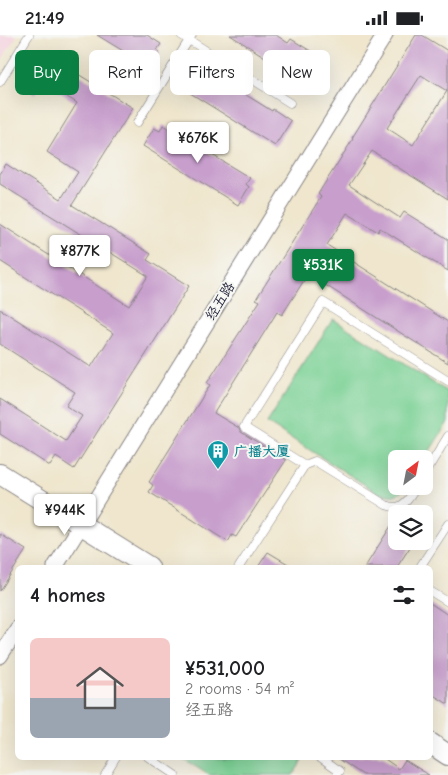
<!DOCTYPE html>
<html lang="en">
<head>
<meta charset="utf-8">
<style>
	:root { --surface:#fff; --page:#f6f6f6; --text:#202124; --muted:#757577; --line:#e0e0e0; --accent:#0b8043 }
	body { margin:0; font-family:"Comic Neue","LXGW WenKai TC",sans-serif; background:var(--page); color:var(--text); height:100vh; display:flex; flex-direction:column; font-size:19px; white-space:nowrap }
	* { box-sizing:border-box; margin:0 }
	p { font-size:16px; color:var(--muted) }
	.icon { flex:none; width:28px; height:28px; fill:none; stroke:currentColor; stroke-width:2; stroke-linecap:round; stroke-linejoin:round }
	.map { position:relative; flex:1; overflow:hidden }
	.side { position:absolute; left:15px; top:530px; width:418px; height:195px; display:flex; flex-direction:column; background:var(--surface); border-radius:8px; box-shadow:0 5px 20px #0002 }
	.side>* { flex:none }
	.banner { position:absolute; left:15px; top:15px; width:419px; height:45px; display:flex; gap:10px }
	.needle { width:32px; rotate:32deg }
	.buttons { position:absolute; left:388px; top:415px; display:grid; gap:10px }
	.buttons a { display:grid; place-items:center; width:45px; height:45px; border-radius:8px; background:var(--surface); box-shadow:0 5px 20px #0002; font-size:25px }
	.price { position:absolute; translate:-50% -42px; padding:0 11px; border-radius:5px; background:#fff; color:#222; font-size:16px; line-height:32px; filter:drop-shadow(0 1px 2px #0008) }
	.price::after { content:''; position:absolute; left:50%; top:30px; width:15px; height:11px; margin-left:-8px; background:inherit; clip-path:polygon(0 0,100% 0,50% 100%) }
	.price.selected { background:var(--accent); color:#fff }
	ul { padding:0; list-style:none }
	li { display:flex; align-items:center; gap:15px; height:125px; padding:0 15px }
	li+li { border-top:1px solid var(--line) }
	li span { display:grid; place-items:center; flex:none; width:140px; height:100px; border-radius:8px; color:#555 }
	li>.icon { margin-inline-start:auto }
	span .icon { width:60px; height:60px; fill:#fffc; stroke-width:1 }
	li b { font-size:21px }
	h2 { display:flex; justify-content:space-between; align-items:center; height:60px; padding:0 15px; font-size:21px }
	.tag { padding:0 18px; border-radius:8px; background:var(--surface); box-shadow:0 5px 20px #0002; font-size:18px; line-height:45px }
	.tag.selected { background:var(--accent); color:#fff }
	.status { display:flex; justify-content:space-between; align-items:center; height:35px; padding:0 25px; background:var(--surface); direction:ltr }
	.status svg { height:14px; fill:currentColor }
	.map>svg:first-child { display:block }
	.built { fill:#f4cfdd }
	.green { fill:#7cd195; stroke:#4f7a68 }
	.building { fill:#c79ecc; fill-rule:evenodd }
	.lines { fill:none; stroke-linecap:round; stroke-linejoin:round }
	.service-casing { stroke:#888484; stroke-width:9 }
	.minor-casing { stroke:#888484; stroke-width:17 }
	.tertiary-casing { stroke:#888484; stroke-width:22 }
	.service { stroke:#fff; stroke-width:8 }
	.minor { stroke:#fff; stroke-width:15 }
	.tertiary { stroke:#fff; stroke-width:20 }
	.labels { text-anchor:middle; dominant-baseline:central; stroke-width:4; stroke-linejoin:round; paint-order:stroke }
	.street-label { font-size:14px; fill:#22223b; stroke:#f6f6f2 }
	.culture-label { font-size:14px; font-weight:bold; fill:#0d838f; stroke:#f6f6f2; text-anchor:start }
</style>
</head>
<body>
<div class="status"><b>21:49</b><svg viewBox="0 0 49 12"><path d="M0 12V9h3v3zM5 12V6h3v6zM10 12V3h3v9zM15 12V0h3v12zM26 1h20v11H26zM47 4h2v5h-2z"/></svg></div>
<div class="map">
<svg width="448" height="740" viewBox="0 0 448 740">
	<rect width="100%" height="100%" fill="#f6f6f2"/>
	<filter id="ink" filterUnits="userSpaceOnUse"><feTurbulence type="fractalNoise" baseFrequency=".02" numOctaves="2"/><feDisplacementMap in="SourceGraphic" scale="10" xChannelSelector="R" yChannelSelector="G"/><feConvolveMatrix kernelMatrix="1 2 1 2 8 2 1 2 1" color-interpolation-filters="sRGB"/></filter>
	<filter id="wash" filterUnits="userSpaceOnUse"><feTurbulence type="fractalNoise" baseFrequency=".0096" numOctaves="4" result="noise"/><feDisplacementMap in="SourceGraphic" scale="20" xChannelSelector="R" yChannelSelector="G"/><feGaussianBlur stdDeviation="1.12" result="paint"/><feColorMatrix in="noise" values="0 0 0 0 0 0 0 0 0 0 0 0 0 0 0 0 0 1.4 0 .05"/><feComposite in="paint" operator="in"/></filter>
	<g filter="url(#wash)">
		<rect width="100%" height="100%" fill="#efe6cd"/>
		<path class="built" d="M 0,0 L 17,0 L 0,28 Z
			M 400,722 L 406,723 L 433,740 L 389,740 Z"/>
		<path class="green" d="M 333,284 L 448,357 L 448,387 L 424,425 L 424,424 L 396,424 L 396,451 L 406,451 C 397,463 392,461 378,458 L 267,388 Z
			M 297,723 L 302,726 L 293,740 L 209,740 L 182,723 Z"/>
		<g id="blocks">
			<path class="building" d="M 97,0 L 147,0 L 161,9 L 157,15 L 160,17 L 151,33 Z
				M 230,0 L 276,0 L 288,8 L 291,4 L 317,20 L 314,24 L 323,29 L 310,50 Z
				M 416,0 L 422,0 L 448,16 L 448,164 L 372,116 L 349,150 L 400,183 L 404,177 L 448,204 L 448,236 L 380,193 L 378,197 L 347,178 L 327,210 L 448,287 L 448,328 L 308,239 L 282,280 L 277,277 L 214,378 L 239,393 L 241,397 L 286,425 L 236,502 L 232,500 L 228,507 L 149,457 L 153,450 L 149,447 L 210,350 L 207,348 L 260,266 L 256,264 L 321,162 L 318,159 L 353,104 L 352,103 ZM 421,40 L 447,56 L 413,110 L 387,93 Z
				M 37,16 L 58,30 L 60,28 L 133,73 L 72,170 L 151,219 L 147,225 L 189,251 L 74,434 L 56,422 L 50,431 L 0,399 L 0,364 L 66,406 L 82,381 L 66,371 L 75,357 L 0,309 L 0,274 L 91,332 L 113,298 L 0,226 L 0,189 L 129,271 L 148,241 L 0,149 L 0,139 L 6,129 L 61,164 L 78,137 L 47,117 L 77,68 L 43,47 L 35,59 L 17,48 Z
				M 191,32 L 198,37 L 201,32 L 272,76 L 273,74 L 291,86 L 275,111 L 179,51 Z
				M 163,90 L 250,143 L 246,149 L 249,152 L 238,170 L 143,111 L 154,93 L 160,96 Z
				M 396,483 L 396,506 L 414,506 L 397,532 L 365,532 Z
				M 0,499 L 26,515 L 0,556 Z
				M 268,517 L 293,532 L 258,532 Z
				M 430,568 L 448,580 L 448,669 L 430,658 Z
				M 336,722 L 382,722 L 399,734 L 405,725 L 429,740 L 363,740 Z"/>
		</g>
	</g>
	<g filter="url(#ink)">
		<use href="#blocks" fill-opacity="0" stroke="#888484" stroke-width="1"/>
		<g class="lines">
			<g class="service-casing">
				<path id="service" d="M 181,0 L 290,68
					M 0,47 L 29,0
					M 137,88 L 192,0
					M 305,430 L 244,392 L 323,267 L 448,346
					M 424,440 L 448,401
					M 239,532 L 305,430 L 315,426 L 386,470 C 389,471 392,472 395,472 C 405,472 412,459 417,451
					M 420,532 L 448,489
					M 430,556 L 448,567
					M 148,722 L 175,740
					M 320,722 L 340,736 L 337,740
					M 105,740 L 116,722"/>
			</g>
			<g class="minor-casing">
				<path id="minor" d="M 55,532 L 385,0
					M 0,621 L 18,593"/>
			</g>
			<g class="tertiary-casing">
				<path id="tertiary" d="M 0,439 L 149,532
					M 430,708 L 448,720"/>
			</g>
			<use href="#service" class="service"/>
			<use href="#minor" class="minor"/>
			<use href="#tertiary" class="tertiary"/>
		</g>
	</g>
	<defs>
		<g id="building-pin" transform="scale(1.125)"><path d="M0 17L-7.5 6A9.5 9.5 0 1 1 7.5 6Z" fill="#0f9aa8" stroke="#f6f6f2"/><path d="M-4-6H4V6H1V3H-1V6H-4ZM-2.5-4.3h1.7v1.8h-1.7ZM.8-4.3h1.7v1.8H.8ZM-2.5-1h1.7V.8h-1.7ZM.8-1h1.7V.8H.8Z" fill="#fff"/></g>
	</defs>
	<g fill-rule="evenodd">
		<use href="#building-pin" x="218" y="416"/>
	</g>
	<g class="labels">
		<g class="street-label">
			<text transform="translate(220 266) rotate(-58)">经五路</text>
		</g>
		<g class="culture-label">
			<text x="234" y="416">广播大厦</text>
		</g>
	</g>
</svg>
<div class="buttons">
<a><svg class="needle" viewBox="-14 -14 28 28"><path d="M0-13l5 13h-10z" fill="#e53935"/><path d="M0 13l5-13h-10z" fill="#757577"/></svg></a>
<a><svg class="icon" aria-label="layers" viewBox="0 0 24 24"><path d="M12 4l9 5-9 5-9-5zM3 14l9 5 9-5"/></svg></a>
</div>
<b class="price" style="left:198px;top:129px">¥676K</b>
<b class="price" style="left:80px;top:242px">¥877K</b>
<b class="price selected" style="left:323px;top:256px">¥531K</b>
<b class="price" style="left:65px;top:501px">¥944K</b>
<div class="banner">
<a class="tag selected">Buy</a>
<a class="tag">Rent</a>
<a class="tag">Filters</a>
<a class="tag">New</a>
</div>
<section class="side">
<h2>4 homes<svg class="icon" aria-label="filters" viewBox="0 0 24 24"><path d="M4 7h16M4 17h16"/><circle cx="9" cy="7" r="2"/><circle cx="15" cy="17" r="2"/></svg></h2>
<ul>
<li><span style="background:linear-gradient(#f6c9c9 60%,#9aa5b1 0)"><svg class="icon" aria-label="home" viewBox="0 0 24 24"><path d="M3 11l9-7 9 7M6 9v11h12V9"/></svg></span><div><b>¥531,000</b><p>2 rooms · 54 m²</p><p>经五路</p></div></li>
</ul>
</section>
</div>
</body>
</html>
